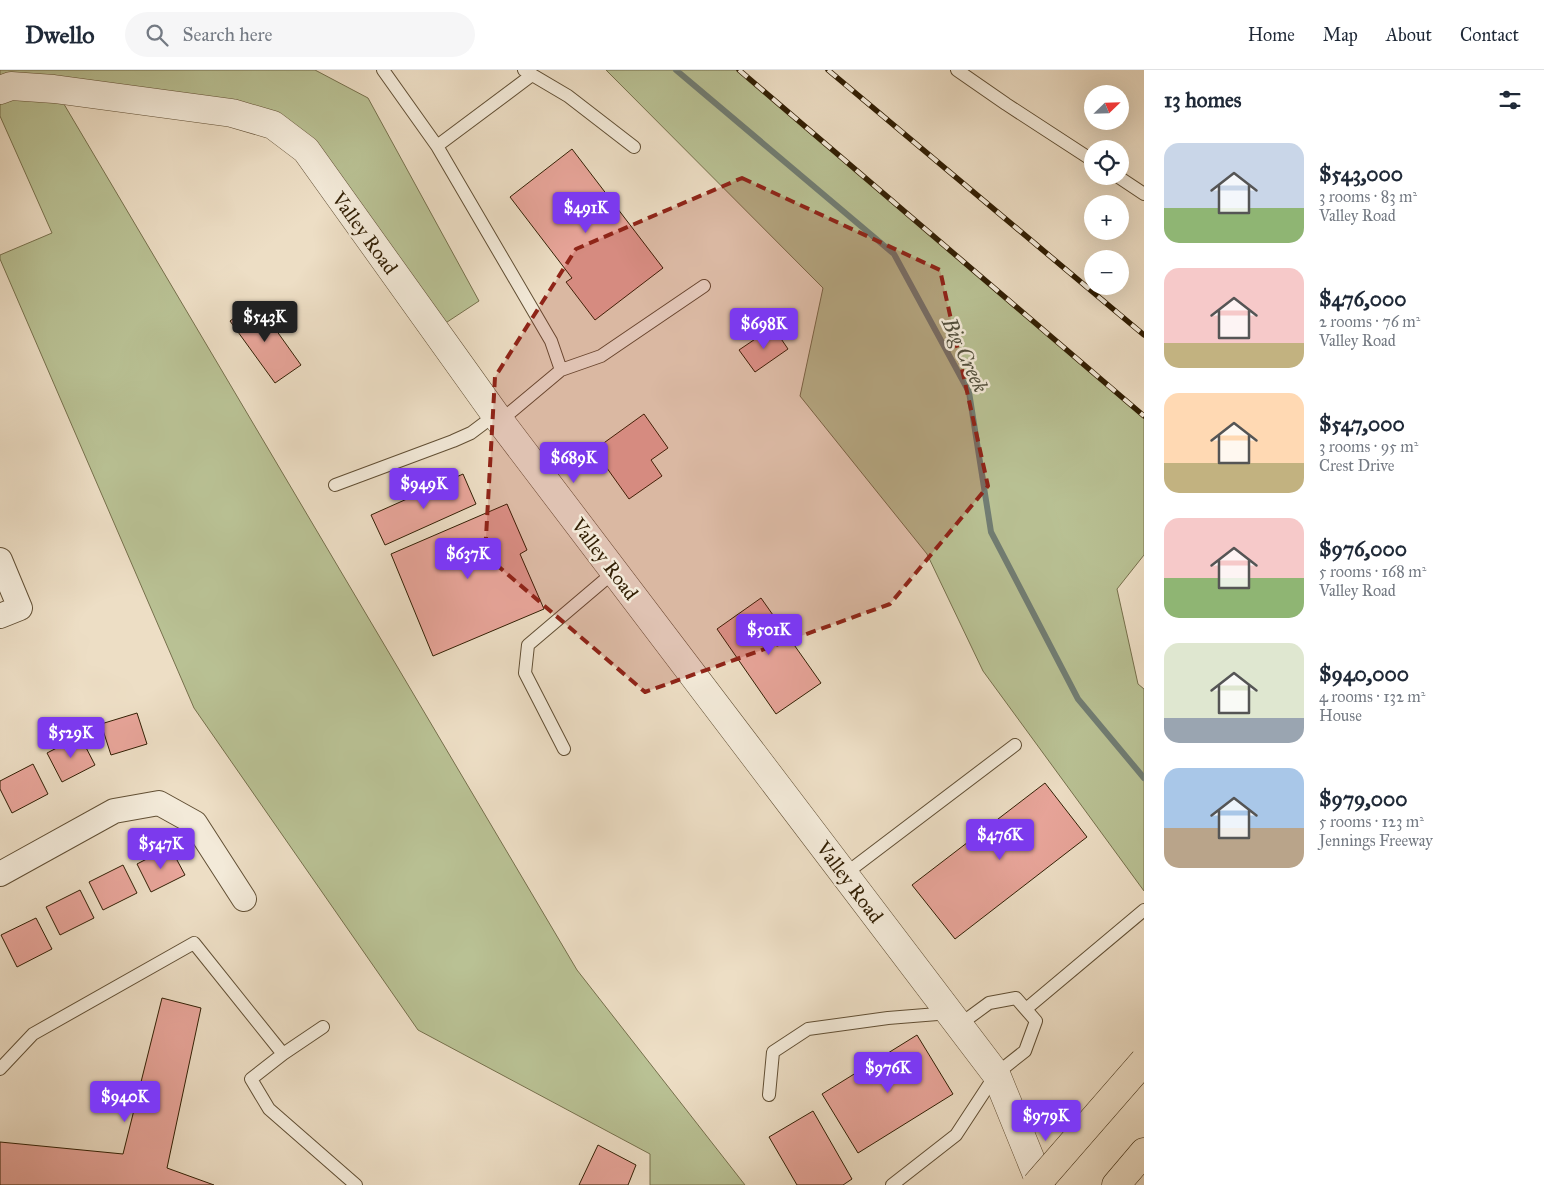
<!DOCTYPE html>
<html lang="en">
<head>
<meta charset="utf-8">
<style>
	:root { --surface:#fff; --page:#f6f6f7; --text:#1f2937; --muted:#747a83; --line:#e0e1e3; --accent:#7c3aed }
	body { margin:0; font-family:"IM FELL Great Primer",serif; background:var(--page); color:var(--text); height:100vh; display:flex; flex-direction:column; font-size:19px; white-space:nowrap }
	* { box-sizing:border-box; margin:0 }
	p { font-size:16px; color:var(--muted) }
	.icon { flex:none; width:28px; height:28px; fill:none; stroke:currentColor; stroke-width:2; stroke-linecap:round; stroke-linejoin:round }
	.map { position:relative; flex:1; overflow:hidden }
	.drawer { display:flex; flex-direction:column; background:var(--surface); width:400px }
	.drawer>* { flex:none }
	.needle { width:32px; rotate:67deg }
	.controls { position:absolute; left:1084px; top:15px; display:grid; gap:10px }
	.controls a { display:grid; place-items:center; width:45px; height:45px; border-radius:50%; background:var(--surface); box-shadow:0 5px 20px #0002; font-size:25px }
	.price { position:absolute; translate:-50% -42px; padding:0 11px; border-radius:5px; background:var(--accent); color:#fff; font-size:16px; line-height:32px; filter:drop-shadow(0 1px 2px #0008) }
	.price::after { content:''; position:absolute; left:50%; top:30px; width:15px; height:11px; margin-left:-8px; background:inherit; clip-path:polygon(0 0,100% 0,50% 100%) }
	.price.selected { background:#222; color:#fff }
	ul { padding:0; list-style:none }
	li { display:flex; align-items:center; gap:15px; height:125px; padding:0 20px }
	li span { display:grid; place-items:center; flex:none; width:140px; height:100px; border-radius:15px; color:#555 }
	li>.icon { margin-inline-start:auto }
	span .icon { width:60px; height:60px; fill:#fffc; stroke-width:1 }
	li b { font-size:21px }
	h2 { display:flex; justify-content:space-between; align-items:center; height:60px; padding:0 20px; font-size:21px }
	header { display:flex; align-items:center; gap:30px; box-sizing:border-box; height:70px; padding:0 25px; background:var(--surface); border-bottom:1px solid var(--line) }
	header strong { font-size:24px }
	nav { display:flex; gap:28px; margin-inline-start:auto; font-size:18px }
	.search { width:350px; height:45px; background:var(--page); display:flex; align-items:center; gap:12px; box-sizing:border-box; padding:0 18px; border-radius:28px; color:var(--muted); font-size:19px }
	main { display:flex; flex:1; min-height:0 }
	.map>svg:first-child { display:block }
	.green { fill:#b9c194; stroke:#76704c }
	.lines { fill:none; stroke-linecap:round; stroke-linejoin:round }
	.stream { stroke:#717d73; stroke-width:6 }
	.building { fill:#e8a59a; stroke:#321f04 }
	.service-casing { stroke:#614f34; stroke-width:14 }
	.minor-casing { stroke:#614f34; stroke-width:26 }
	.tertiary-casing { stroke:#614f34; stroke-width:29 }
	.motorway-casing { stroke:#321f04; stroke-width:29 }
	.service { stroke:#f3ead9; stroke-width:12 }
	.minor { stroke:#f3ead9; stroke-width:24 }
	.tertiary { stroke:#f3ead9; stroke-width:28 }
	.motorway { stroke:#eddec5; stroke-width:28 }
	.rail-casing { stroke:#321f04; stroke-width:5.5 }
	.rail { stroke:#f3ead9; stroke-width:4; stroke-dasharray:11; stroke-linecap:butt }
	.motorway-bridge-casing { stroke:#321f04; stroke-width:29; stroke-linecap:butt }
	.motorway-bridge { stroke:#eddec5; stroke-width:28 }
	.marked { fill:#8f2418; fill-opacity:0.2; stroke:#8f2418; stroke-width:4; stroke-dasharray:10 6; stroke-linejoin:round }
	.labels { text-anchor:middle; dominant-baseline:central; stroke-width:5; stroke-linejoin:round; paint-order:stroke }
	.street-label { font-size:20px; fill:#321f04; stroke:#f3ead9 }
	.water-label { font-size:21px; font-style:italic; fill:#524e3c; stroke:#f3ead9 }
</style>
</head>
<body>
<header>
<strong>Dwello</strong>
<div class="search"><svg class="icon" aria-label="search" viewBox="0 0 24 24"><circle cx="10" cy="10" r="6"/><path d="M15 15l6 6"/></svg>Search here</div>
<nav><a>Home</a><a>Map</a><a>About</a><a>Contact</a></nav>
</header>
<main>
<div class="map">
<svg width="1144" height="1115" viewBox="0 0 1144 1115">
	<rect width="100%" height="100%" fill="#eddec5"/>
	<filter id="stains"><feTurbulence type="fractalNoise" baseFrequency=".004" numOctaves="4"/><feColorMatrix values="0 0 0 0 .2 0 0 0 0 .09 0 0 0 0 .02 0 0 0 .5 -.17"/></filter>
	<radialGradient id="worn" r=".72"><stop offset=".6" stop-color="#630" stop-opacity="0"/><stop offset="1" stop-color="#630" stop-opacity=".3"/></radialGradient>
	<path class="green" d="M 0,0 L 315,0 L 368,28 L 479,231 L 435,260 L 273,55 L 55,19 L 577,900 L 745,1115 L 650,1115 L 650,1084 L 418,960 L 194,638 L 0,189 L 0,185 L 52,163 L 0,46 Z
		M 606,0 L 739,0 L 1144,346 L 1144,485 L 1117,519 L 1138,614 L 1144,619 L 1144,821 L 983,601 L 927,484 L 800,326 L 823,218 Z"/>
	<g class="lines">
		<path class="stream" d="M 676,0 L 894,184 L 969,322 L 991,462 L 1078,629 L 1144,708"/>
	</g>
	<path class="building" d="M 572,79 L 663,198 L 595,250 L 566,212 L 572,208 L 510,127 Z
		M 256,232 L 301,295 L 275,313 L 230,251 Z
		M 773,257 L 788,279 L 755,302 L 739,280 Z
		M 644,344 L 668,378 L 651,390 L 662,406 L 629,429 L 594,380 Z
		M 463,404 L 476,434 L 385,475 L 371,445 Z
		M 507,434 L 527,480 L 520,484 L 544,539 L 433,586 L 391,484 Z
		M 761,528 L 821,613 L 776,644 L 717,559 Z
		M 137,643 L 147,674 L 111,685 L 101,654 Z
		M 80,666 L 95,695 L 62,712 L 47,683 Z
		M 33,694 L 48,724 L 12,743 L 0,719 L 0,711 Z
		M 1045,713 L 1087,767 L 955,869 L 912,815 Z
		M 170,777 L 185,805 L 151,822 L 137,794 Z
		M 123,795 L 137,823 L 103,840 L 89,812 Z
		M 80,820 L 94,848 L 60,865 L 46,837 Z
		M 36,848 L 52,879 L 17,897 L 1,865 Z
		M 162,928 L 201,938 L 167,1098 L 214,1115 L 0,1115 L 0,1072 L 123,1084 Z
		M 917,965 L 953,1024 L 858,1083 L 822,1024 Z
		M 813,1041 L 852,1109 L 843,1115 L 797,1115 L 769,1067 Z
		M 598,1075 L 636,1095 L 628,1115 L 579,1115 Z"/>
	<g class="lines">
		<g class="service-casing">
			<path id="service" d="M 383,0 L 437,76 L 551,271 L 561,300
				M 524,0 L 568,26 L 634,77
				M 957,0 L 1006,34 L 1092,90
				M 437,76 L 532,5
				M 1117,106 L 1144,124
				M 500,351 L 561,300 L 601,286 L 704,216
				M 335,415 L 453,371 L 471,363 L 495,345
				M 564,679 L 525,603 L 528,575 L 614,502
				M 845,804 L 1015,675
				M 1026,939 L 1144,840
				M 283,984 L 323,957
				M 0,999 L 33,964 L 194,873 L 283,984 L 251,1009 L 269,1039 L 356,1115
				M 769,1025 L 773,982 L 808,959 L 888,948 L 950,943
				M 892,1115 L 956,1065 L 996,1004 L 1025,981 L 1036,951 L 1016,928 L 989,933 L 959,955"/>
		</g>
		<g class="minor-casing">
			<path id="minor" d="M 0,490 L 20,538 L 0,546
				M 0,804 L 114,741 L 159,733 L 195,753 L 244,829"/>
		</g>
		<g class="tertiary-casing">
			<path id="tertiary" d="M 0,20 L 11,16 L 54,19 L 232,43 L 273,55 L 306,80 L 500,351 L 996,1004 L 1041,1115"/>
		</g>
		<g class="motorway-casing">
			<path id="motorway" d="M 1116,1115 L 1144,1082"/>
		</g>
		<use href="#service" class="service"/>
		<use href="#minor" class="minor"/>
		<use href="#tertiary" class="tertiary"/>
		<use href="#motorway" class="motorway"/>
		<g class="rail-casing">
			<path id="rail" d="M 739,0 L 1144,346
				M 828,0 L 1144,265"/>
		</g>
		<use href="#rail" class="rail"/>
		<g class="motorway-bridge-casing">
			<path id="motorway-bridge" d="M 1036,1115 L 1144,991"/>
		</g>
		<use href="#motorway-bridge" class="motorway-bridge"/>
	</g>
	<path class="marked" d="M 742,108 L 940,200 L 988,416 L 890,534 L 645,622 L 485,485 L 495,307 L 576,179 Z"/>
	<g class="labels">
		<g class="street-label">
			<text transform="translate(365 163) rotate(54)">Valley Road</text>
			<text transform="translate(605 489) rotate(53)">Valley Road</text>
			<text transform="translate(850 812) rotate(53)">Valley Road</text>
		</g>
		<g class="water-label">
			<text transform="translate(965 285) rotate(65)">Big Creek</text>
		</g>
	</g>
	<rect width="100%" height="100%" filter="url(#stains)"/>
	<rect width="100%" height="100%" fill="url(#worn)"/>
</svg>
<div class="controls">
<a><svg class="needle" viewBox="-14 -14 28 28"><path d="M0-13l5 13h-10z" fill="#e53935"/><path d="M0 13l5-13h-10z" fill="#747a83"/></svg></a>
<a><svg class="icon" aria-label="locate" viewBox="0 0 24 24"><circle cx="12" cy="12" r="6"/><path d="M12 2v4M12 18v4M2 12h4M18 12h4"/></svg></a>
<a>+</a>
<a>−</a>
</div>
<b class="price" style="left:586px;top:164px">$491K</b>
<b class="price selected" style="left:265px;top:273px">$543K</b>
<b class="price" style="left:764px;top:280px">$698K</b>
<b class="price" style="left:574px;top:414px">$689K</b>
<b class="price" style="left:424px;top:440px">$949K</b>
<b class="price" style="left:468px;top:510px">$637K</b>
<b class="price" style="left:769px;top:586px">$501K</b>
<b class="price" style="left:71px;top:689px">$529K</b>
<b class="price" style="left:1000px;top:791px">$476K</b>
<b class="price" style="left:161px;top:800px">$547K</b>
<b class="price" style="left:888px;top:1024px">$976K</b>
<b class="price" style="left:125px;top:1053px">$940K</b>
<b class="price" style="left:1046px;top:1072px">$979K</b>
</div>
<section class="drawer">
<h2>13 homes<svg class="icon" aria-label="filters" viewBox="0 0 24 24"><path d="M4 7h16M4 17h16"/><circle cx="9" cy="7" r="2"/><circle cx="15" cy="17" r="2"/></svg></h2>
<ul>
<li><span style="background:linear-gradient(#c9d6e8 65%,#8fb573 0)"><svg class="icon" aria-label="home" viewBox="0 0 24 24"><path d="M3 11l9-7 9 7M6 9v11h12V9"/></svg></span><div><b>$543,000</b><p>3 rooms · 83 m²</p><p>Valley Road</p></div></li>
<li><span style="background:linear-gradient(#f6c9c9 75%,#c2b280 0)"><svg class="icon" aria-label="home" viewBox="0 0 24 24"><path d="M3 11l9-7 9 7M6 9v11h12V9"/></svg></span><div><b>$476,000</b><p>2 rooms · 76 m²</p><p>Valley Road</p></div></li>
<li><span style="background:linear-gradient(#ffd9b3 70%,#c2b280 0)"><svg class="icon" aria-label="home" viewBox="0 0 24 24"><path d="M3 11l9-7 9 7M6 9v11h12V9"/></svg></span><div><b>$547,000</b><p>3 rooms · 95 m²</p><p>Crest Drive</p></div></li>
<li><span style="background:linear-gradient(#f6c9c9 60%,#8fb573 0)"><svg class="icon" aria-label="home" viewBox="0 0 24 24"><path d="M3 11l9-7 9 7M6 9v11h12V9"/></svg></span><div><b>$976,000</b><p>5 rooms · 168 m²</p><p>Valley Road</p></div></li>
<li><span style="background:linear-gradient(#dfe7d0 75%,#9aa5b1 0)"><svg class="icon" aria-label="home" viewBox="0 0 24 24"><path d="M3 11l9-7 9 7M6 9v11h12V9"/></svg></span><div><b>$940,000</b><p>4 rooms · 132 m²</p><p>House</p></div></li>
<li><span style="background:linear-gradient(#a9c7e8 60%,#b9a48a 0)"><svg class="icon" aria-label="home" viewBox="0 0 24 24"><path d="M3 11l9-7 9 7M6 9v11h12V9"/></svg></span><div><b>$979,000</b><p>5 rooms · 123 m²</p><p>Jennings Freeway</p></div></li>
</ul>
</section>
</main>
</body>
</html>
